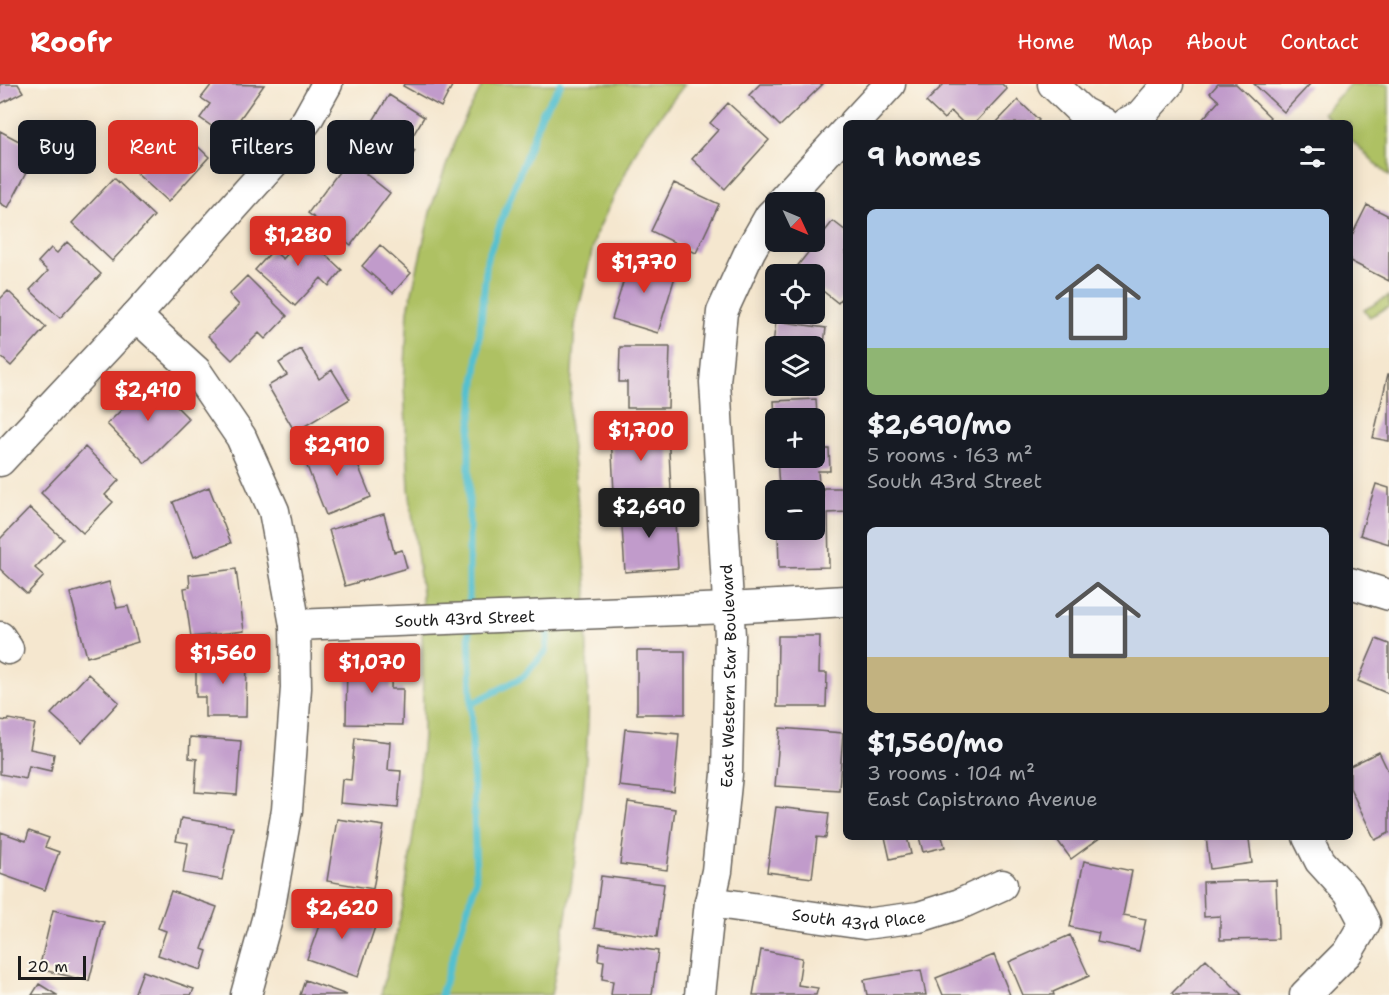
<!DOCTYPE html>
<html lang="en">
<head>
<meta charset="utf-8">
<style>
	:root { --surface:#171b24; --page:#20242c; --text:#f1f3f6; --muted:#9ea1a6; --accent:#d93025 }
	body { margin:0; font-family:"Shantell Sans",sans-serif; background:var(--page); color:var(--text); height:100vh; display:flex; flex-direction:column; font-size:22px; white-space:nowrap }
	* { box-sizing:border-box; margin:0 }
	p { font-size:20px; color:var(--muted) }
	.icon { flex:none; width:33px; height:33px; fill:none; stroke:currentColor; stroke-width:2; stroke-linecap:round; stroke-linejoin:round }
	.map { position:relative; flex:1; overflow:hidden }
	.side { position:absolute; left:843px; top:36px; width:510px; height:720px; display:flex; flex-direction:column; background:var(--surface); border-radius:9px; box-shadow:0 3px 15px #0003 }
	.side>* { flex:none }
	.top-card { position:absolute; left:18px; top:36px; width:570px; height:54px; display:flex; gap:12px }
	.needle { width:39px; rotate:134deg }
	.buttons { position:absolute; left:765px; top:108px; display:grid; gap:12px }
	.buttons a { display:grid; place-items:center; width:60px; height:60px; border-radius:9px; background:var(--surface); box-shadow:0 3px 15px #0003; font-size:30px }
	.scale { position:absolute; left:18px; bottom:15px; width:68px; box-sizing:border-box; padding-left:6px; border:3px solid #1c1c1c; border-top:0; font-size:16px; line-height:21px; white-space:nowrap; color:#1c1c1c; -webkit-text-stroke:4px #fbf7ec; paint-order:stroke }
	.price { position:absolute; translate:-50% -51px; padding:0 14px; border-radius:6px; background:var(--accent); color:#fff; font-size:20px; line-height:39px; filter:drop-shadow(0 2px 3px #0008) }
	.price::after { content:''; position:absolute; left:50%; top:36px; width:18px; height:14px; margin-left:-9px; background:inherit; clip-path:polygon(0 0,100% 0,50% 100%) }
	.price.on { background:#222; color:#fff }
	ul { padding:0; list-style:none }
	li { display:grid; align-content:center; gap:12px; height:318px; padding:0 24px }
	li span { display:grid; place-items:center; height:186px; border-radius:9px; color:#555 }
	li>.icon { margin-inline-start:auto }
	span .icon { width:108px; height:108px; fill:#fffc; stroke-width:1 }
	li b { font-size:26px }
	h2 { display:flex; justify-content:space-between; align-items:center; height:72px; padding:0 24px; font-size:26px }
	.pill { padding:0 21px; border-radius:9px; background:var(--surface); box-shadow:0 3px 15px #0003; font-size:21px; line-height:54px }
	.pill.on { background:var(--accent); color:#fff }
	header { display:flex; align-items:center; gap:36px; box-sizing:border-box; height:84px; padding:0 30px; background:var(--accent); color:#fff }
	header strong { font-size:28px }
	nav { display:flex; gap:33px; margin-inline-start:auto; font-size:21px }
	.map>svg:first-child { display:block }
	.green { fill:#aec164; stroke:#656e40; stroke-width:1.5 }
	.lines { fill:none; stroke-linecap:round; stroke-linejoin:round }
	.stream { stroke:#54c0cf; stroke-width:7 }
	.building { fill:#c19bcb }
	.minor-casing { stroke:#68635b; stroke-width:33 }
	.minor { stroke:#fff; stroke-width:30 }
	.labels { text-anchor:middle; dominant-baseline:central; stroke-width:5; stroke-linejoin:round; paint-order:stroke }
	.street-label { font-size:16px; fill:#1c1c1c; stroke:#fbf7ec }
</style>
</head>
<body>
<header>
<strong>Roofr</strong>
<nav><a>Home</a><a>Map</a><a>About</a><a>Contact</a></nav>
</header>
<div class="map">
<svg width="1389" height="911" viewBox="0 0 1389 911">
	<rect width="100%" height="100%" fill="#fbf7ec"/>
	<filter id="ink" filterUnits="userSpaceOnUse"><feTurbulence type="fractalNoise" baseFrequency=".0167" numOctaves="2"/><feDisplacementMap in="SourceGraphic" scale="12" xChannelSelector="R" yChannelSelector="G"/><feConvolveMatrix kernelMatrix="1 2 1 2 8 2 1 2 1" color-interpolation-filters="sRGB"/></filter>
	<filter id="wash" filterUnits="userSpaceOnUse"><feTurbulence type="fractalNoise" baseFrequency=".008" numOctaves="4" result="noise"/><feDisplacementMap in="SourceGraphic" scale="24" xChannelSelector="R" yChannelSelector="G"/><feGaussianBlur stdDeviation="1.35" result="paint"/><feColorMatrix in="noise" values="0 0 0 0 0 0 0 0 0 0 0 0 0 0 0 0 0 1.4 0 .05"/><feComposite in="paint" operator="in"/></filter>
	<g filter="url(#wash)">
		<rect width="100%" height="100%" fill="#f5e7cf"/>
		<path class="green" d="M 483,0 L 685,0 L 641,57 L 596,150 L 575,241 L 569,336 L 587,506 C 584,550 590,595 588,639 C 584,731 570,821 551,911 L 381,911 L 403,822 L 416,729 L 423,652 L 422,509 L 409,404 L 404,301 L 408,226 L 431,124 L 459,46 Z
			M 1350,0 L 1389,0 L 1389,92 L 1350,55 L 1350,39 L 1333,39 L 1323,29 Z
			M 1389,212 L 1389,223 L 1369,233 L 1364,226 Z"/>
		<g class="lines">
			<path class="stream" d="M 469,527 L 469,363 L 487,175 L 542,29 L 561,0
				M 471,620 L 523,593 L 546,567 L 548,549
				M 441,911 L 476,797 L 469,541"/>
		</g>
		<g id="blocks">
			<path class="building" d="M 0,0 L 18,0 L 23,8 L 0,20 Z
				M 212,0 L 264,1 L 227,53 L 200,34 L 210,20 L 201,14 Z
				M 404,0 L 453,0 L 441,23 L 403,2 Z
				M 760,0 L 823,0 L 780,42 L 749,11 Z
				M 944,0 L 1002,0 L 1007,5 L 975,39 L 963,39 L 951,27 L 944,35 L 926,18 Z
				M 1218,0 L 1236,0 L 1270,33 L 1265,39 L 1199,39 L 1219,17 L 1210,9 Z
				M 1254,0 L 1310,0 L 1284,28 Z
				M 389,11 L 424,33 L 407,61 L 415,67 L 403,87 L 358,61 Z
				M 1018,16 L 1039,36 L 1037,38 L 1038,39 L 996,39 Z
				M 728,19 L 769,56 L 725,105 L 692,75 L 718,46 L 710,39 Z
				M 173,39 L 209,73 L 168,118 L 137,90 L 155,70 L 149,65 Z
				M 0,47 L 38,67 L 8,124 L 0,119 Z
				M 348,76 L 390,109 L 351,161 L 308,129 Z
				M 114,94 L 154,132 L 112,177 L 72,139 Z
				M 674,99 L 719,120 L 696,169 L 651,147 Z
				M 1367,121 L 1389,132 L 1389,197 L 1350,177 L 1350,155 Z
				M 833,137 L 846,147 L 846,209 L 838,219 L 814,200 L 814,190 L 803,190 L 795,185 Z
				M 295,142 L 342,186 L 329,202 L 321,194 L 295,222 L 255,186 L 273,166 L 283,175 L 290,167 L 280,158 Z
				M 67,158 L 101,190 L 60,234 L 30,206 L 48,187 L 38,178 L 51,164 L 57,169 Z
				M 380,161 L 411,189 L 393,209 L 362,182 Z
				M 631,172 L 677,186 L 658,249 L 612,235 Z
				M 247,192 L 287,232 L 265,255 L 259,249 L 232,276 L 208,252 L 239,221 L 229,210 Z
				M 8,207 L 46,243 L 11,282 L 0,272 L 0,215 Z
				M 776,237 L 826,244 L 819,298 L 814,297 L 814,262 L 776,262 L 776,291 L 769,290 Z
				M 620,263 L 670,263 L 668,324 L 627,324 L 627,298 L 619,298 Z
				M 301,265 L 319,295 L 332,286 L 350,315 L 295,348 L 268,302 L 287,291 L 279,279 Z
				M 1388,290 L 1389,290 L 1389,357 L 1373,354 Z
				M 151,297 L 189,335 L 145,379 L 107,340 Z
				M 816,315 L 819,365 L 829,365 L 830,387 L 818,387 L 819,400 L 779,403 L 777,374 L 814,374 L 814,334 L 775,334 L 774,317 Z
				M 668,347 L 671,406 L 614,409 L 611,350 Z
				M 347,354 L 371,413 L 326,431 L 303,372 Z
				M 85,363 L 119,396 L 105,411 L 113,418 L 83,449 L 41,409 Z
				M 1376,400 L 1389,404 L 1389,460 L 1360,451 Z
				M 209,403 L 231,459 L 194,473 L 173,418 Z
				M 823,404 L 846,404 L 846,428 L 828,429 L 829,483 L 779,484 L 778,446 L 814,446 L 814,416 L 823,416 Z
				M 674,423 L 678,484 L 625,488 L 621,427 Z
				M 30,424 L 63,455 L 35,484 L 44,492 L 27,510 L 0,485 L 0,455 Z
				M 384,430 L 394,468 L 402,466 L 407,484 L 345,502 L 329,446 Z
				M 236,485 L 244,547 L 191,553 L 184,504 L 190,503 L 189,491 Z
				M 109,498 L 117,524 L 128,522 L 138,558 L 87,573 L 70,509 Z
				M 778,552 L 820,552 L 819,589 L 827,589 L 826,623 L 777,623 Z
				M 1376,555 L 1389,560 L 1389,610 L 1358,597 Z
				M 637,567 L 685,567 L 685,630 L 637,630 Z
				M 196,572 L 247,572 L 246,633 L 205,633 L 205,613 L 196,613 Z
				M 347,576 L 392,577 L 391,605 L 403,605 L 402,641 L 346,640 Z
				M 88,590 L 119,618 L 82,658 L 51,630 Z
				M 9,635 L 35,640 L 30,665 L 54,670 L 51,687 L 29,682 L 26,695 L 0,690 L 0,636 L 8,637 Z
				M 780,644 L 843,649 L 839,706 L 775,702 Z
				M 625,645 L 679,650 L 674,708 L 619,702 Z
				M 190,653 L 241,657 L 237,711 L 195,708 L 197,675 L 189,674 Z
				M 355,654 L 390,658 L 388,686 L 401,687 L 398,724 L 340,719 L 342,695 L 351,696 Z
				M 1379,668 L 1389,689 L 1389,749 L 1375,756 L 1350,704 L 1350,682 Z
				M 628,718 L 675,725 L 667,786 L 620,780 Z
				M 776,723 L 829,729 L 826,754 L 817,753 L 812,794 L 767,788 Z
				M 181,734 L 233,743 L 222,796 L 183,789 L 188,759 L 176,757 Z
				M 337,735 L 384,742 L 373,805 L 327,797 Z
				M 29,747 L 49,754 L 45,763 L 59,768 L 45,806 L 0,790 L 1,748 L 26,757 Z
				M 885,753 L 907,753 L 911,770 L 890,775 Z
				M 919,753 L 942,753 L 945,763 L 923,768 Z
				M 1055,753 L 1101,753 L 1071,775 Z
				M 1206,753 L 1254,753 L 1249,755 L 1252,779 L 1210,785 Z
				M 1084,777 L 1132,787 L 1123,831 L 1146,835 L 1139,867 L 1097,858 L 1099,849 L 1070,843 Z
				M 601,792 L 664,800 L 657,853 L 594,844 Z
				M 1276,796 L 1278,855 L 1220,856 L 1220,832 L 1204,833 L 1203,798 Z
				M 171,807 L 217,823 L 202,865 L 207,867 L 201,886 L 158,871 L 166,847 L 158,844 Z
				M 327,819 L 377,837 L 358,893 L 307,875 Z
				M 53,826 L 104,838 L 89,897 L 39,885 Z
				M 1070,851 L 1089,892 L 1053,908 L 1054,911 L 1023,911 L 1009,878 Z
				M 600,859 L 658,867 L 652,911 L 611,911 L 613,897 L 602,895 L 604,877 L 598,876 Z
				M 761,866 L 802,874 L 798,901 L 818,904 L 816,911 L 753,911 Z
				M 994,871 L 1010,911 L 943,911 L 936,894 Z
				M 1206,875 L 1242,911 L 1174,911 L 1172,909 Z
				M 921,886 L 926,911 L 867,911 L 864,896 Z
				M 143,887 L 194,905 L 191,911 L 134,911 Z
				M 305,896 L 347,911 L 300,911 Z
				M 39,900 L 57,911 L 32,911 Z"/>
		</g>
	</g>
	<g filter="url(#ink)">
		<use href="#blocks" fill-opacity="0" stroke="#68635b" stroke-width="1.5"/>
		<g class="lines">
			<g class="minor-casing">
				<g id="minor">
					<path d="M 1053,0 L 1082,28 L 1103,39"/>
					<path d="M 854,39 L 890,0"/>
					<path d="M 1126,39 L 1140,32 L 1168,0"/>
					<path d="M 781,118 L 846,47"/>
					<path d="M 136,232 L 196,287 L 241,353 L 274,427 L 295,541 L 296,604 L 287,726 L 269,828 L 246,911"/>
					<path d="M 0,377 L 136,232 L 283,68 L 307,36 L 327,0"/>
					<path d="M 1350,499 L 1389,511"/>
					<path id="s1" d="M 295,541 L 728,524 L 846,517"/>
					<path d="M 0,553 L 8,565"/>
					<path id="s2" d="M 710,818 L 864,840 L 919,833 L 960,820 L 1002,801"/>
					<path id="s3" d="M 700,911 L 710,818 L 717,787 L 727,690 L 730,552 L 715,298 L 722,228 L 750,167 L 770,132 L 776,126"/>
					<path d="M 1305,911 L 1347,869 L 1365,839 L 1349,809 L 1320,777 L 1308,753"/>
				</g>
			</g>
			<use href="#minor" class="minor"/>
		</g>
	</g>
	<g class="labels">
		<g class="street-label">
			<text stroke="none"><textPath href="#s1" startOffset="170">South 43rd Street</textPath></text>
			<text stroke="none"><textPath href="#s3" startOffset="321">East Western Star Boulevard</textPath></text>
			<text stroke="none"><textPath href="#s2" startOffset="150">South 43rd Place</textPath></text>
		</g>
	</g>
</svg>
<div class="buttons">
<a><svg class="needle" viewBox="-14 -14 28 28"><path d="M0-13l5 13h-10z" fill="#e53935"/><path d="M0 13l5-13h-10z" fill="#9ea1a6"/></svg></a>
<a><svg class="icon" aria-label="locate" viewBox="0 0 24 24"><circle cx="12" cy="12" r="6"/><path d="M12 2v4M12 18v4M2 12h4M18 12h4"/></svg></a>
<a><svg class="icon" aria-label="layers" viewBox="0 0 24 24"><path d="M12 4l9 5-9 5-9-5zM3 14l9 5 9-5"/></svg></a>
<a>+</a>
<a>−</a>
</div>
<div class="scale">20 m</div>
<b class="price" style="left:298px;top:183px">$1,280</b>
<b class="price" style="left:644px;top:210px">$1,770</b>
<b class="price" style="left:148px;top:338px">$2,410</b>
<b class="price" style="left:641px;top:378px">$1,700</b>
<b class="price" style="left:337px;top:393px">$2,910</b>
<b class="price on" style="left:649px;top:455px">$2,690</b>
<b class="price" style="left:223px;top:601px">$1,560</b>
<b class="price" style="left:372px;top:610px">$1,070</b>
<b class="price" style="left:342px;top:856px">$2,620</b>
<div class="top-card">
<a class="pill">Buy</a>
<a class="pill on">Rent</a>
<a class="pill">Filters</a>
<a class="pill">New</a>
</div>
<section class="side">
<h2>9 homes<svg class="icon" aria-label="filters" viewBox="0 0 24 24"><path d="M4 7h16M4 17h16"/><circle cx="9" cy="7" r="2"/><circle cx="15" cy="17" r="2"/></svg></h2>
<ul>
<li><span style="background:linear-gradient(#a9c7e8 75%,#8fb573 0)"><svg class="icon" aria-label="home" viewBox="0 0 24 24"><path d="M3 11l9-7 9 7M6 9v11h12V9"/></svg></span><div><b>$2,690/mo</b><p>5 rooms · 163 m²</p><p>South 43rd Street</p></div></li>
<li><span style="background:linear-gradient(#c9d6e8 70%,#c2b280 0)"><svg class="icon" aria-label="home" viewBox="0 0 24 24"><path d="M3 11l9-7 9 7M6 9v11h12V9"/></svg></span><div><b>$1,560/mo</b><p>3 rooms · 104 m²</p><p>East Capistrano Avenue</p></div></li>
</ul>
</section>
</div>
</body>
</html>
